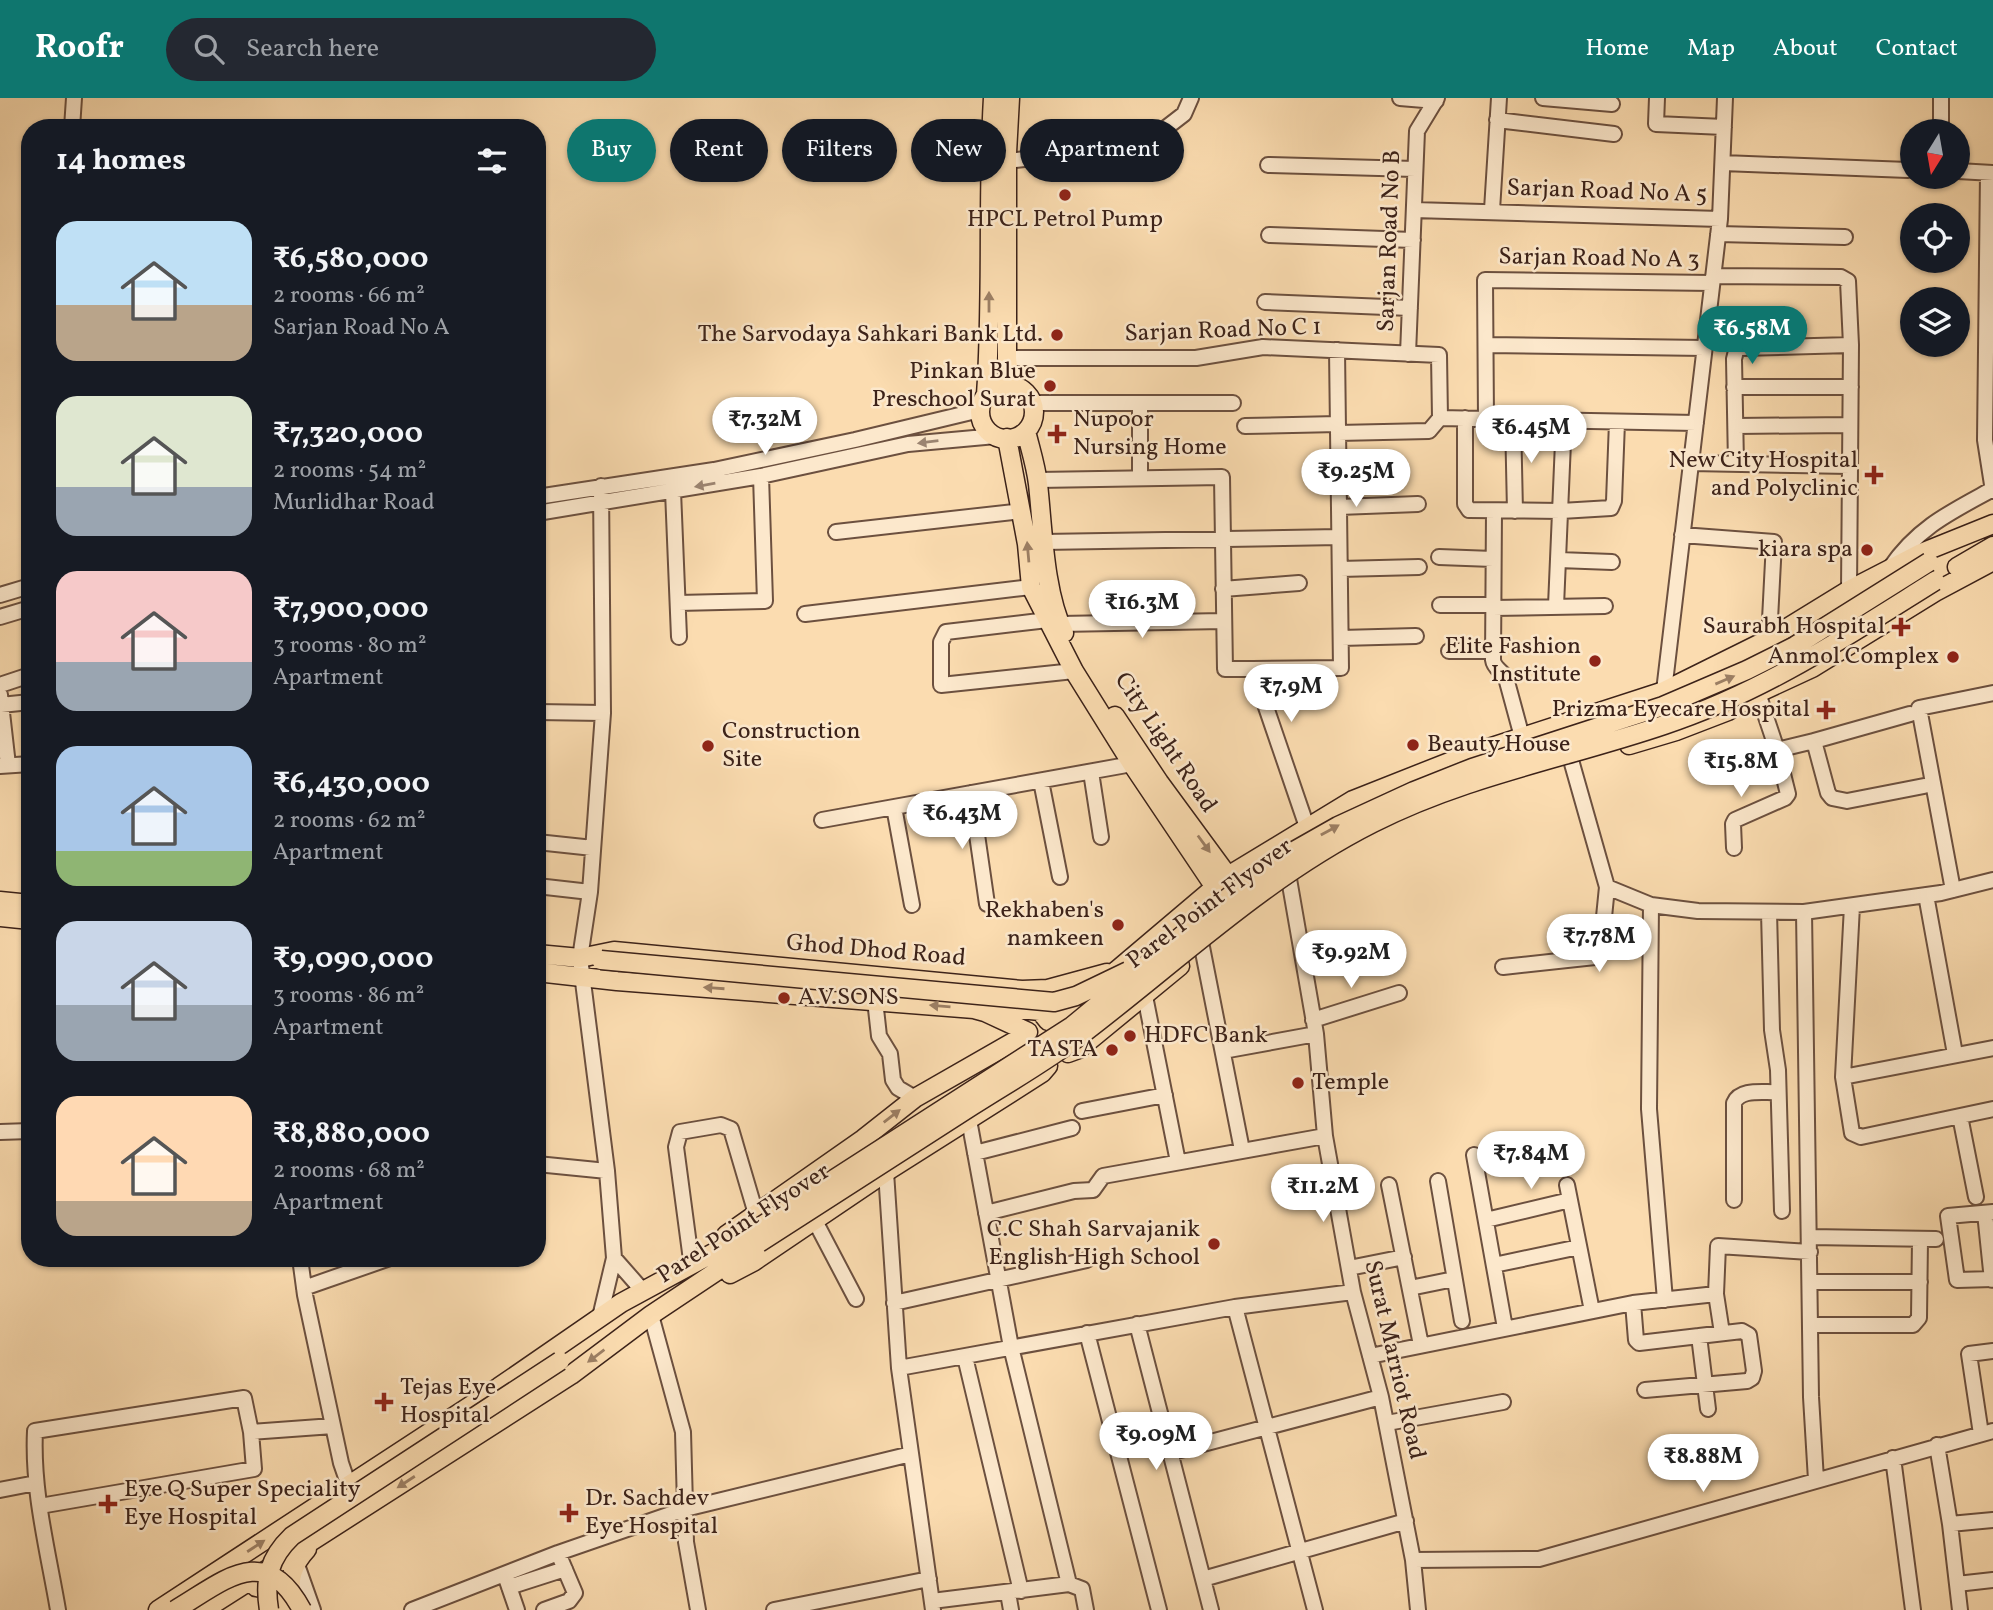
<!DOCTYPE html>
<html lang="en">
<head>
<meta charset="utf-8">
<style>
	:root { --surface:#171b24; --page:#242831; --text:#f1f3f6; --muted:#9ea1a6; --accent:#0f766e }
	body { margin:0; font-family:Vollkorn,serif; background:var(--page); color:var(--text); height:100vh; display:flex; flex-direction:column; font-size:26px; white-space:nowrap }
	* { box-sizing:border-box; margin:0 }
	p { font-size:23px; color:var(--muted) }
	.icon { flex:none; width:38px; height:38px; fill:none; stroke:currentColor; stroke-width:2; stroke-linecap:round; stroke-linejoin:round }
	.map { position:relative; flex:1; overflow:hidden }
	.side { position:absolute; left:21px; top:21px; width:525px; height:1148px; display:flex; flex-direction:column; background:var(--surface); border-radius:28px; box-shadow:0 2px 5px #0004 }
	.side>* { flex:none }
	.guide { position:absolute; left:567px; top:21px; width:665px; height:63px; display:flex; gap:14px }
	.needle { width:46px; rotate:191deg }
	.controls { position:absolute; left:1900px; top:21px; display:grid; gap:14px }
	.controls a { display:grid; place-items:center; width:70px; height:70px; border-radius:50%; background:var(--surface); box-shadow:0 2px 5px #0004; font-size:35px }
	.price { position:absolute; translate:-50% -60px; padding:0 16px; border-radius:24px; background:#fff; color:#222; font-size:23px; line-height:46px; filter:drop-shadow(0 2px 4px #0008) }
	.price::after { content:''; position:absolute; left:50%; top:42px; width:21px; height:16px; margin-left:-10px; background:inherit; clip-path:polygon(0 0,100% 0,50% 100%) }
	.price.active { background:var(--accent); color:#fff }
	ul { padding:0; list-style:none }
	li { display:flex; align-items:center; gap:21px; height:175px; padding:0 35px }
	li span { display:grid; place-items:center; flex:none; width:196px; height:140px; border-radius:21px; color:#555 }
	li>.icon { margin-inline-start:auto }
	span .icon { width:84px; height:84px; fill:#fffc; stroke-width:1 }
	li b { font-size:30px }
	h2 { display:flex; justify-content:space-between; align-items:center; height:84px; padding:0 35px; font-size:30px }
	.pill { padding:0 24px; border-radius:32px; background:var(--surface); box-shadow:0 2px 5px #0004; font-size:24px; line-height:63px }
	.pill.active { background:var(--accent); color:#fff }
	header { display:flex; align-items:center; gap:42px; box-sizing:border-box; height:98px; padding:0 35px; background:var(--accent); color:#fff }
	header strong { font-size:33px }
	nav { display:flex; gap:38px; margin-inline-start:auto; font-size:24px }
	.search { width:490px; height:63px; background:var(--page); display:flex; align-items:center; gap:18px; box-sizing:border-box; padding:0 24px; border-radius:38px; color:var(--muted); font-size:26px }
	.map>svg:first-child { display:block }
	.lines { fill:none; stroke-linecap:round; stroke-linejoin:round }
	.minor-casing { stroke:#6c503f; stroke-width:18 }
	.major-casing { stroke:#3c2219; stroke-width:21 }
	.minor { stroke:#fce8cc; stroke-width:14 }
	.major { stroke:#fbdcb0; stroke-width:18 }
	.major-bridge-casing { stroke:#3c2219; stroke-width:21; stroke-linecap:butt }
	.major-bridge { stroke:#fbdcb0; stroke-width:18 }
	.oneway { fill:#9c7f64 }
	.oneway2 { fill:#9c8572 }
	.poi-dot { fill:#8f2418; stroke:#fce8cc; stroke-width:2.5 }
	.labels { text-anchor:middle; dominant-baseline:central; stroke-width:5; stroke-linejoin:round; paint-order:stroke }
	.street-label { font-size:24px; fill:#3c2219; stroke:#fce8cc }
	.poi-label { font-size:24px; fill:#3c2219; stroke:#fce8cc; text-anchor:end }
</style>
</head>
<body>
<header>
<strong>Roofr</strong>
<div class="search"><svg class="icon" aria-label="search" viewBox="0 0 24 24"><circle cx="10" cy="10" r="6"/><path d="M15 15l6 6"/></svg>Search here</div>
<nav><a>Home</a><a>Map</a><a>About</a><a>Contact</a></nav>
</header>
<div class="map">
<svg width="1993" height="1512" viewBox="0 0 1993 1512">
	<rect width="100%" height="100%" fill="#fbdcb0"/>
	<filter id="stains"><feTurbulence type="fractalNoise" baseFrequency=".00286" numOctaves="4"/><feColorMatrix values="0 0 0 0 .2 0 0 0 0 .09 0 0 0 0 .02 0 0 0 .5 -.17"/></filter>
	<radialGradient id="worn" r=".72"><stop offset=".6" stop-color="#630" stop-opacity="0"/><stop offset="1" stop-color="#630" stop-opacity=".3"/></radialGradient>
	<g class="lines">
		<g class="minor-casing">
			<path id="minor" d="M 1400,0 L 1436,3
				M 1543,0 L 1612,6
				M 1657,0 L 1656,26 L 1724,29
				M 1941,0 L 1941,33
				M 1497,22 L 1614,36
				M 72,30 L 74,0
				M 1007,63 L 1116,51 L 1149,43 L 1184,16 L 1191,0
				M 1723,65 L 1908,72
				M 1268,67 L 1415,71
				M 1958,73 L 1993,75
				M 1988,75 L 1985,342 L 1993,393
				M 1414,112 L 1720,121
				M 1492,112 L 1499,0
				M 1718,136 L 1845,139
				M 1269,137 L 1413,142
				M 1713,178 L 1841,179 L 1848,183 L 1851,247 L 1849,492
				M 1265,204 L 1410,210
				M 1486,247 L 1705,250
				M 1408,256 L 1417,33 L 1437,0
				M 1007,260 L 1196,260 L 1263,249 L 1439,257 L 1440,320 L 1696,325
				M 1734,289 L 1851,289
				M 1032,305 L 1233,305
				M 1465,320 L 1465,406 L 1469,412 L 1561,413 L 1611,410 L 1614,403 L 1617,324
				M 1486,321 L 1485,182 L 1712,185
				M 1513,321 L 1515,413
				M 1245,328 L 1338,326
				M 1736,328 L 1850,327
				M 1338,335 L 1429,333 L 1440,320
				M 1691,365 L 1850,368
				M 1736,366 L 1734,261 L 1736,253 L 1740,250 L 1851,247
				M 1140,380 L 1140,305
				M 1038,382 L 1222,379 L 1225,571 L 1253,571
				M 601,388 L 603,615 L 590,794 L 580,860 L 607,1073 L 614,1160
				M 673,393 L 679,539
				M 537,399 L 714,372 L 855,342 L 980,312
				M 1339,409 L 1418,406
				M 1494,413 L 1493,562 C 1494,571 1503,573 1506,580 L 1522,639
				M 537,415 L 761,378 L 908,346 L 996,338
				M 836,434 L 1022,413
				M 1682,437 L 1774,444 L 1769,541
				M 1043,444 L 1339,439
				M 1439,459 L 1493,461
				M 1559,462 L 1612,464
				M 1890,470 C 1918,429 1951,414 1993,391
				M 1340,471 L 1419,469
				M 1223,491 L 1299,485
				M 0,497 L 30,488
				M 678,505 L 765,503 L 761,378
				M 1440,507 L 1493,507
				M 1556,508 L 1564,321
				M 1493,510 L 1605,508
				M 805,516 L 1031,489
				M 0,519 L 30,510
				M 1056,521 L 946,534 L 941,544 L 941,587 L 1074,573
				M 1060,526 L 1223,523
				M 1341,540 L 1416,538
				M 1449,553 L 1493,553
				M 0,587 L 30,577
				M 1758,595 L 1777,652 L 1814,643 L 1828,695 L 1832,700 L 1847,703 L 1924,688
				M 0,597 L 8,667
				M 1666,602 L 1664,593 L 1720,121 L 1725,0
				M 1,607 L 30,604
				M 537,614 L 603,615
				M 1814,643 L 1910,616
				M 1567,648 L 1607,789 L 1651,807 L 1698,813 L 1804,814 L 1941,795 L 1993,782
				M 0,668 L 30,666
				M 1091,674 L 1101,739
				M 1041,683 L 1060,779
				M 971,695 L 987,806
				M 894,709 L 912,807
				M 822,722 L 1132,666
				M 1307,729 L 1253,571 L 1341,570 L 1337,252
				M 537,744 L 593,750
				M 1734,750 L 1733,726 L 1735,722 L 1785,700 L 1788,696 L 1777,652
				M 1289,781 L 1316,936 L 1325,1038 L 1353,1194 L 1381,1299 L 1413,1462 L 1418,1512
				M 537,788 L 590,794
				M 1953,792 L 1919,610 L 1993,595
				M 1926,797 L 1955,956
				M 1651,807 L 1649,1011 L 1665,1202
				M 1852,808 L 1843,979 L 1852,1035 L 1861,1039 L 1993,1011
				M 1769,814 L 1772,932 L 1778,972 L 1782,1113
				M 1804,814 L 1811,1299 L 1816,1382
				M 1202,849 L 1242,1052
				M 1503,869 L 1595,859 L 1601,849 L 1607,789
				M 1145,898 L 1178,1064
				M 875,902 L 879,938 L 890,956 L 893,982 L 898,990 L 915,1000
				M 1313,922 L 1399,895
				M 1223,953 L 1316,936
				M 1843,979 L 1993,950
				M 1082,1013 L 1165,997
				M 1960,1018 L 1976,1099
				M 969,1022 L 1011,1249 L 1069,1486
				M 0,1034 L 30,1033
				M 975,1055 L 1072,1030
				M 1474,1057 L 1505,1230
				M 537,1066 L 607,1073
				M 882,1069 L 886,1074 L 899,1270 L 933,1512
				M 1438,1083 L 1462,1223
				M 1389,1087 L 1421,1247
				M 1567,1087 L 1592,1213
				M 1734,1102 L 1734,1005 C 1740,990 1764,995 1778,994
				M 1993,1114 L 1948,1118 L 1957,1182 L 1993,1181
				M 986,1115 L 1074,1093 L 1093,1092 L 1103,1078 L 1325,1038
				M 1985,1115 L 1992,1182
				M 1486,1122 L 1570,1102
				M 815,1123 L 856,1201
				M 1810,1139 L 1936,1141
				M 300,1160 L 305,1197 L 341,1365 L 351,1394
				M 691,1162 L 676,1049 L 680,1034 L 721,1027 L 731,1031 L 756,1116
				M 1494,1167 L 1579,1149
				M 1349,1170 L 1404,1159
				M 1810,1184 L 1920,1184
				M 304,1190 L 390,1160
				M 1410,1190 L 1454,1181
				M 1716,1196 L 1722,1235
				M 894,1205 L 1087,1162
				M 1633,1205 L 1636,1242 L 1639,1245 L 1742,1233 L 1749,1237 L 1754,1273 L 1752,1280 L 1747,1283 L 1645,1292
				M 1235,1209 L 1315,1512
				M 651,1217 L 683,1334 L 686,1444 L 698,1512
				M 600,1219 L 614,1160 L 643,1193
				M 1137,1226 L 1211,1512
				M 1811,1227 L 1913,1227 L 1919,1220 L 1920,1142
				M 1087,1235 L 1159,1512
				M 1699,1238 L 1708,1311
				M 1370,1258 L 1633,1205 L 1716,1196 L 1718,1148 L 1810,1154
				M 965,1259 L 1021,1493
				M 899,1270 L 1235,1209 L 1353,1194
				M 1387,1325 L 1503,1304
				M 1981,1336 L 1969,1256 L 1993,1253
				M 1937,1347 L 1950,1426 L 1960,1512
				M 1169,1355 L 1381,1299
				M 1893,1360 L 1913,1512
				M 0,1392 L 36,1385
				M 40,1408 L 254,1371 L 251,1334
				M 1950,1426 L 1993,1422
				M 295,1461 L 313,1512
				M 1413,1462 L 1539,1461 L 1993,1333
				M 506,1480 L 517,1512
				M 1203,1481 L 1406,1423
				M 1957,1486 L 1993,1482
				M 509,1489 L 565,1471
				M 1008,1495 L 1011,1512
				M 932,1503 L 1069,1486 L 1082,1491 L 1086,1512
				M 58,1512 C 48,1453 32,1393 35,1333 L 244,1300 L 251,1334 L 333,1328
				M 412,1512 L 558,1455 L 685,1411 L 911,1356
				M 544,1512 L 569,1503 L 575,1495 L 558,1455
				M 774,1512 L 929,1481"/>
		</g>
		<g class="major-casing">
			<path id="major" d="M 1010,0 L 1007,55 L 1007,260 L 1010,287
				M980 314a27 27 0 1 1 54 0a27 27 0 1 1-54 0Z
				M 986,297 C 993,198 987,99 993,0
				M 1026,333 C 1030,350 1036,368 1038,386 C 1043,431 1044,494 1064,535
				M 1007,340 L 1027,446 L 1031,489 L 1074,573 L 1132,666 L 1214,788 L 1224,796
				M 1957,469 L 1993,448
				M 1115,618 L 1159,684 L 1228,778
				M 1629,647 L 1676,633 L 1728,613 L 1758,595 L 1812,570 L 1935,494 L 1993,463
				M 0,803 L 30,806
				M 0,819 L 30,822
				M 537,856 L 580,860 L 614,853 L 1022,892 L 1048,891 L 1107,875
				M 537,874 L 617,883 L 974,911 L 985,914 L 1028,934
				M 983,913 L 1007,910 L 1040,913 L 1048,923
				M 1052,923 L 1117,872 L 1228,778 L 1353,702 L 1467,657 L 1664,593 L 1769,541 L 1849,492 L 1921,455 L 1993,426
				M 1068,955 L 1079,951 L 1180,868
				M 726,1137 L 863,1041 L 915,1000 L 1027,936
				M 730,1176 L 753,1164 L 886,1074 L 1042,975 L 1048,968
				M 256,1489 C 270,1490 278,1499 283,1512
				M 293,1502 C 287,1482 293,1466 307,1451
				M 158,1512 L 499,1289 L 621,1205 L 752,1134
				M 204,1512 L 571,1277 L 651,1217 L 759,1145"/>
		</g>
		<use href="#minor" class="minor"/>
		<use href="#major" class="major"/>
		<g class="major-bridge-casing">
			<path id="major-bridge" d="M 601,862 L 1054,904 L 1076,898 L 1128,873
				M 752,1134 L 1072,928 L 1231,797 L 1278,762 L 1338,728 L 1414,693 L 1472,670 L 1663,608 L 1747,572 L 1795,548 L 1929,464
				M 759,1145 C 830,1099 901,1054 972,1008 C 1008,985 1047,963 1081,937 C 1177,864 1264,780 1373,725 C 1465,678 1567,660 1664,627 C 1764,594 1847,538 1935,483
				M 175,1512 C 223,1484 265,1442 302,1512
				M 269,1512 C 264,1481 269,1460 292,1438 L 560,1263"/>
		</g>
		<use href="#major-bridge" class="major-bridge"/>
	</g>
	<defs><path id="oneway-solid" d="M-6-.8H1V-3.2L6.5 0L1 3.2V.8H-6Z" transform="scale(1.75)"/></defs>
	<g class="oneway">
		<use href="#oneway-solid" transform="translate(989 204) rotate(-90)"/>
		<use href="#oneway-solid" transform="translate(1028 454) rotate(-95)"/>
		<use href="#oneway-solid" transform="translate(1725 582) rotate(-23)"/>
		<use href="#oneway-solid" transform="translate(1330 732) rotate(-29)"/>
		<use href="#oneway-solid" transform="translate(1204 746) rotate(54)"/>
		<use href="#oneway-solid" transform="translate(714 890) rotate(-176)"/>
		<use href="#oneway-solid" transform="translate(940 908) rotate(-175)"/>
		<use href="#oneway-solid" transform="translate(892 1018) rotate(-38)"/>
		<use href="#oneway-solid" transform="translate(596 1258) rotate(143)"/>
		<use href="#oneway-solid" transform="translate(406 1384) rotate(147)"/>
		<use href="#oneway-solid" transform="translate(256 1448) rotate(-33)"/>
	</g>
	<g class="oneway2">
		<use href="#oneway-solid" transform="translate(928 344) rotate(173)"/>
		<use href="#oneway-solid" transform="translate(705 387) rotate(170)"/>
	</g>
	<g class="poi-dot">
		<circle cx="1065" cy="97" r="7"/>
		<circle cx="1057" cy="237" r="7"/>
		<circle cx="1050" cy="288" r="7"/>
		<path d="M1053.5 325.5h7v7h7v7h-7v7h-7v-7h-7v-7h7z"/>
		<path d="M1870.5 366.5h7v7h7v7h-7v7h-7v-7h-7v-7h7z"/>
		<circle cx="1867" cy="452" r="7"/>
		<path d="M1897.5 518.5h7v7h7v7h-7v7h-7v-7h-7v-7h7z"/>
		<circle cx="1953" cy="559" r="7"/>
		<circle cx="1595" cy="563" r="7"/>
		<path d="M1822.5 601.5h7v7h7v7h-7v7h-7v-7h-7v-7h7z"/>
		<circle cx="1413" cy="647" r="7"/>
		<circle cx="708" cy="648" r="7"/>
		<circle cx="1118" cy="827" r="7"/>
		<circle cx="784" cy="900" r="7"/>
		<circle cx="1130" cy="938" r="7"/>
		<circle cx="1112" cy="952" r="7"/>
		<circle cx="1298" cy="985" r="7"/>
		<circle cx="1214" cy="1146" r="7"/>
		<path d="M380.5 1293.5h7v7h7v7h-7v7h-7v-7h-7v-7h7z"/>
		<path d="M104.5 1395.5h7v7h7v7h-7v7h-7v-7h-7v-7h7z"/>
		<path d="M565.5 1404.5h7v7h7v7h-7v7h-7v-7h-7v-7h7z"/>
	</g>
	<g class="labels">
		<g class="street-label">
			<text transform="translate(1607 94) rotate(2)">Sarjan Road No A 5</text>
			<text transform="translate(1390 143) rotate(-88)">Sarjan Road No B</text>
			<text transform="translate(1599 161) rotate(1)">Sarjan Road No A 3</text>
			<text transform="translate(1223 233) rotate(-2)">Sarjan Road No C 1</text>
			<text transform="translate(1165 645) rotate(56)">City Light Road</text>
			<text transform="translate(1210 806) rotate(-37)">Parel Point Flyover</text>
			<text transform="translate(876 853) rotate(5)">Ghod Dhod Road</text>
			<text transform="translate(744 1126) rotate(-33)">Parel Point Flyover</text>
			<text transform="translate(1394 1262) rotate(77)">Surat Marriot Road</text>
		</g>
		<g class="poi-label">
			<text x="1065" y="122" text-anchor="middle">HPCL Petrol Pump</text>
			<text x="1043" y="237">The Sarvodaya Sahkari Bank Ltd.</text>
			<text x="1036" y="274">Pinkan Blue<tspan x="1036" dy="28">Preschool Surat</tspan></text>
			<text x="1073" y="322" text-anchor="start">Nupoor<tspan x="1073" dy="28">Nursing Home</tspan></text>
			<text x="1858" y="363">New City Hospital<tspan x="1858" dy="28">and Polyclinic</tspan></text>
			<text x="1853" y="452">kiara spa</text>
			<text x="1885" y="529">Saurabh Hospital</text>
			<text x="1581" y="549">Elite Fashion<tspan x="1581" dy="28">Institute</tspan></text>
			<text x="1939" y="559">Anmol Complex</text>
			<text x="1810" y="612">Prizma Eyecare Hospital</text>
			<text x="722" y="634" text-anchor="start">Construction<tspan x="722" dy="28">Site</tspan></text>
			<text x="1427" y="647" text-anchor="start">Beauty House</text>
			<text x="1104" y="813">Rekhaben's<tspan x="1104" dy="28">namkeen</tspan></text>
			<text x="798" y="900" text-anchor="start">A.V.SONS</text>
			<text x="1144" y="938" text-anchor="start">HDFC Bank</text>
			<text x="1098" y="952">TASTA</text>
			<text x="1312" y="985" text-anchor="start">Temple</text>
			<text x="1200" y="1132">C.C Shah Sarvajanik<tspan x="1200" dy="28">English High School</tspan></text>
			<text x="400" y="1290" text-anchor="start">Tejas Eye<tspan x="400" dy="28">Hospital</tspan></text>
			<text x="124" y="1392" text-anchor="start">Eye Q Super Speciality<tspan x="124" dy="28">Eye Hospital</tspan></text>
			<text x="585" y="1401" text-anchor="start">Dr. Sachdev<tspan x="585" dy="28">Eye Hospital</tspan></text>
		</g>
	</g>
	<rect width="100%" height="100%" filter="url(#stains)"/>
	<rect width="100%" height="100%" fill="url(#worn)"/>
</svg>
<div class="controls">
<a><svg class="needle" viewBox="-14 -14 28 28"><path d="M0-13l5 13h-10z" fill="#e53935"/><path d="M0 13l5-13h-10z" fill="#9ea1a6"/></svg></a>
<a><svg class="icon" aria-label="locate" viewBox="0 0 24 24"><circle cx="12" cy="12" r="6"/><path d="M12 2v4M12 18v4M2 12h4M18 12h4"/></svg></a>
<a><svg class="icon" aria-label="layers" viewBox="0 0 24 24"><path d="M12 4l9 5-9 5-9-5zM3 14l9 5 9-5"/></svg></a>
</div>
<b class="price active" style="left:1752px;top:268px">₹6.58M</b>
<b class="price" style="left:765px;top:359px">₹7.32M</b>
<b class="price" style="left:1531px;top:367px">₹6.45M</b>
<b class="price" style="left:1356px;top:411px">₹9.25M</b>
<b class="price" style="left:1142px;top:542px">₹16.3M</b>
<b class="price" style="left:1291px;top:626px">₹7.9M</b>
<b class="price" style="left:1741px;top:701px">₹15.8M</b>
<b class="price" style="left:962px;top:753px">₹6.43M</b>
<b class="price" style="left:1599px;top:876px">₹7.78M</b>
<b class="price" style="left:1351px;top:892px">₹9.92M</b>
<b class="price" style="left:1531px;top:1093px">₹7.84M</b>
<b class="price" style="left:1323px;top:1126px">₹11.2M</b>
<b class="price" style="left:1156px;top:1374px">₹9.09M</b>
<b class="price" style="left:1703px;top:1396px">₹8.88M</b>
<div class="guide">
<a class="pill active">Buy</a>
<a class="pill">Rent</a>
<a class="pill">Filters</a>
<a class="pill">New</a>
<a class="pill">Apartment</a>
</div>
<section class="side">
<h2>14 homes<svg class="icon" aria-label="filters" viewBox="0 0 24 24"><path d="M4 7h16M4 17h16"/><circle cx="9" cy="7" r="2"/><circle cx="15" cy="17" r="2"/></svg></h2>
<ul>
<li><span style="background:linear-gradient(#bfe0f5 60%,#b9a48a 0)"><svg class="icon" aria-label="home" viewBox="0 0 24 24"><path d="M3 11l9-7 9 7M6 9v11h12V9"/></svg></span><div><b>₹6,580,000</b><p>2 rooms · 66 m²</p><p>Sarjan Road No A</p></div></li>
<li><span style="background:linear-gradient(#dfe7d0 65%,#9aa5b1 0)"><svg class="icon" aria-label="home" viewBox="0 0 24 24"><path d="M3 11l9-7 9 7M6 9v11h12V9"/></svg></span><div><b>₹7,320,000</b><p>2 rooms · 54 m²</p><p>Murlidhar Road</p></div></li>
<li><span style="background:linear-gradient(#f6c9c9 65%,#9aa5b1 0)"><svg class="icon" aria-label="home" viewBox="0 0 24 24"><path d="M3 11l9-7 9 7M6 9v11h12V9"/></svg></span><div><b>₹7,900,000</b><p>3 rooms · 80 m²</p><p>Apartment</p></div></li>
<li><span style="background:linear-gradient(#a9c7e8 75%,#8fb573 0)"><svg class="icon" aria-label="home" viewBox="0 0 24 24"><path d="M3 11l9-7 9 7M6 9v11h12V9"/></svg></span><div><b>₹6,430,000</b><p>2 rooms · 62 m²</p><p>Apartment</p></div></li>
<li><span style="background:linear-gradient(#c9d6e8 60%,#9aa5b1 0)"><svg class="icon" aria-label="home" viewBox="0 0 24 24"><path d="M3 11l9-7 9 7M6 9v11h12V9"/></svg></span><div><b>₹9,090,000</b><p>3 rooms · 86 m²</p><p>Apartment</p></div></li>
<li><span style="background:linear-gradient(#ffd9b3 75%,#b9a48a 0)"><svg class="icon" aria-label="home" viewBox="0 0 24 24"><path d="M3 11l9-7 9 7M6 9v11h12V9"/></svg></span><div><b>₹8,880,000</b><p>2 rooms · 68 m²</p><p>Apartment</p></div></li>
</ul>
</section>
</div>
</body>
</html>
